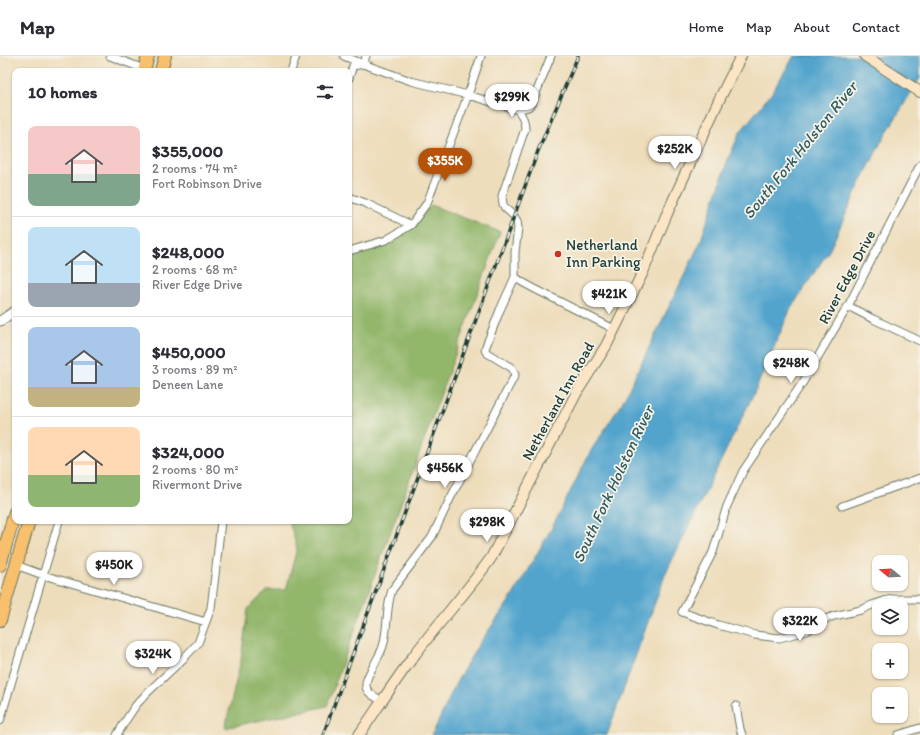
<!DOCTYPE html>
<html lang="en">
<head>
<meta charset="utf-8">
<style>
	:root { --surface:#fff; --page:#f2f2f3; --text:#2b2b33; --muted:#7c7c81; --line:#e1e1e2; --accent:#b45309 }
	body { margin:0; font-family:Itim,sans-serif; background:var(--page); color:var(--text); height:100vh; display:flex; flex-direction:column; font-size:15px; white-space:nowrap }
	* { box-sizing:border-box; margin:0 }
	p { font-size:13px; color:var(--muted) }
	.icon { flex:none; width:22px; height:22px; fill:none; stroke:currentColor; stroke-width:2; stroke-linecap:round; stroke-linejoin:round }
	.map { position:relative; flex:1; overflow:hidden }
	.drawer { position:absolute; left:12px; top:12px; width:340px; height:456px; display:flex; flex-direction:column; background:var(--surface); border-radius:8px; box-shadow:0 1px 3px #0004 }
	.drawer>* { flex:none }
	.needle { width:26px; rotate:288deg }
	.buttons { position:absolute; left:872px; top:499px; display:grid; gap:8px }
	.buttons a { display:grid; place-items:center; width:36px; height:36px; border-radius:8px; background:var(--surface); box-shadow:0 1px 3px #0004; font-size:20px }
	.price { position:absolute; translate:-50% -34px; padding:0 9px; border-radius:14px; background:#fff; color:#222; font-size:13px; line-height:26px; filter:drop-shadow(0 1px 2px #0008) }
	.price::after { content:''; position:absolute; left:50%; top:24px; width:12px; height:9px; margin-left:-6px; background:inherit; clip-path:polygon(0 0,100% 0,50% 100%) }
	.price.current { background:var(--accent); color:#fff }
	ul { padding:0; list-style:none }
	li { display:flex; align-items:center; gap:12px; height:100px; padding:0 16px }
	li+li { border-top:1px solid var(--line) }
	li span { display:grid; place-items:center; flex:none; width:112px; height:80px; border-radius:8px; color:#555 }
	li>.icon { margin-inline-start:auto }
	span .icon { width:48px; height:48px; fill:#fffc; stroke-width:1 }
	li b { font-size:17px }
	h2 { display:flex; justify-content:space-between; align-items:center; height:48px; padding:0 16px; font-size:17px }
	header { display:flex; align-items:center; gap:24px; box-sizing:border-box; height:56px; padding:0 20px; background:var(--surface); border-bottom:1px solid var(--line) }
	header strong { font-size:19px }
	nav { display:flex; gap:22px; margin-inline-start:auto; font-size:14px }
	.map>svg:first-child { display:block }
	.forest { fill:#92b66b; stroke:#587a50 }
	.water { fill:#53a4cd; stroke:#397080 }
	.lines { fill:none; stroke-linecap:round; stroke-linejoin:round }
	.minor-casing { stroke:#677563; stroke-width:9 }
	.tertiary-casing { stroke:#677563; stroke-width:11 }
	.secondary-casing { stroke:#677563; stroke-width:12 }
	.trunk-casing { stroke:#677563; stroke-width:14 }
	.minor { stroke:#fff; stroke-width:7 }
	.tertiary { stroke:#fff; stroke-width:9 }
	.secondary { stroke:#fce5c4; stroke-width:10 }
	.trunk { stroke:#f8bf6c; stroke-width:12 }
	.rail-casing { stroke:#1f3d34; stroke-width:3.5 }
	.rail { stroke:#f7f3e8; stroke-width:2; stroke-dasharray:6; stroke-linecap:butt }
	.poi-dot { fill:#c8321e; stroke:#f7f3e8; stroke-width:1.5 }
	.labels { text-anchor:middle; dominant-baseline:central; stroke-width:3.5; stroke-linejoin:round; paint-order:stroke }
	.poi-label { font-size:15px; fill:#1f3d34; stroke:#f7f3e8; text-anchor:start }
	.street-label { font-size:15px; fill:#1f3d34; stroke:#f7f3e8 }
	.water-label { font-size:16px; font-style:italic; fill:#2f5c62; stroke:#f7f3e8 }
</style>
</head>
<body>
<header>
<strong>Map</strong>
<nav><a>Home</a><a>Map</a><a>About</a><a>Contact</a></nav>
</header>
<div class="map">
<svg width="920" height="679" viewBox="0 0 920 679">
	<rect width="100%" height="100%" fill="#f7f3e8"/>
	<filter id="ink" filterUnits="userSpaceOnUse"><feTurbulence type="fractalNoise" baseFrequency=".025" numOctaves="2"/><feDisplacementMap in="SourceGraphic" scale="8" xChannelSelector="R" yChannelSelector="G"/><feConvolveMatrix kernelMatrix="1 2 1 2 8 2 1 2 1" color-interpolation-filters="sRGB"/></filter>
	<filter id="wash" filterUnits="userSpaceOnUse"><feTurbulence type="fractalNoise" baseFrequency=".012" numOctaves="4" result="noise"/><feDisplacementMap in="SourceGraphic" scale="16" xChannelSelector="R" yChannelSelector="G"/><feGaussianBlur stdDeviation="0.9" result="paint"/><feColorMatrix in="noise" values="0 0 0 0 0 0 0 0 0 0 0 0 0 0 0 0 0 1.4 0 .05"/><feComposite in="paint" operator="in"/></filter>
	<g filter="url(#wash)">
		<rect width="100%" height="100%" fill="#edb"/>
		<path class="forest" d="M 431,149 L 500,176 L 327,650 L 225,672 L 241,604 L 248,553 L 267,534 L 286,534 L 297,492 L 289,465 L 349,465 L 349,195 L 386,184 L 411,169 Z"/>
		<path class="water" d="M 794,0 L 920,0 L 920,22 L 881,86 L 857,134 L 830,193 L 791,252 L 755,335 L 665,519 L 607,679 L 432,679 L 456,627 L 475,594 L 512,541 L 553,470 L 590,396 L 622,347 L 700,187 L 727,106 L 740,76 L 771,38 Z"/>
	</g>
	<g filter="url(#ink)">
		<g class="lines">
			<g class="minor-casing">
				<path id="minor" d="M 110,0 L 144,13
					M 344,0 L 363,8 L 411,25 L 468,39 L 518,54
					M 551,0 L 532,47 L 528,51 L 518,54 C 523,61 525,65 525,73 L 502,140 L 503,148 L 505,152 L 514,160 L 517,165 L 518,172 L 515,196 L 515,221 L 522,226 L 535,233 L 614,273
					M 291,15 L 296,0
					M 349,22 L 353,10 L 363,8 L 366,0
					M 920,109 L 848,250 L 803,326 L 743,415 L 727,450 L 713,496 L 682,556 L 718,569 L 755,579 L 779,582 L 807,575 L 820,565 L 834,560 L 861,554 L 872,549 L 884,545 L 893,543 L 920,543
					M 349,141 L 365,147 L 411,169
					M 349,195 L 386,184 L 411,169 L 427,147 L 468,39 L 481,0
					M 848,250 L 873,263 L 920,285
					M 842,450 L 920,422
					M 16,509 L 43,519 L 206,566
					M 382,645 C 376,641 365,637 366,628 C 366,620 374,611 377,603 C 380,598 383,592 384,586 C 388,569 386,551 392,534 L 432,481 L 450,443 L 515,319 L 513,314 L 512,312 L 487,297 L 485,294 L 486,290 L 500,254 L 515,221
					M 736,650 L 740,673 L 742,679
					M 0,665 L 59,465
					M 117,679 L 126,664 L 136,649 L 148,636 L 183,603 L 198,587 L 211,552 L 217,503 L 221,465
					M 898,679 L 920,672"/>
			</g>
			<g class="tertiary-casing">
				<path id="tertiary" d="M 0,265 L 15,255"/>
			</g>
			<g class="secondary-casing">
				<path id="secondary" d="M 865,0 L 920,36
					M 359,679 C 377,653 394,626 413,601 C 438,567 467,536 491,502 L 577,336 L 606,290 L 643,216 L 666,160 L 719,44 L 741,0"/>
			</g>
			<g class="trunk-casing">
				<path id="trunk" d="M 144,15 L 148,0
					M 161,15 L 165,0
					M 0,509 L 15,456
					M 0,564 L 29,465"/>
			</g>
			<use href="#minor" class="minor"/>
			<use href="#tertiary" class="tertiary"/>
			<use href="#secondary" class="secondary"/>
			<use href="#trunk" class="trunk"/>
			<g class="rail-casing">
				<path id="rail" d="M 323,679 L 538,95 L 578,0"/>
			</g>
			<use href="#rail" class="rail"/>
		</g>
	</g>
	<circle class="poi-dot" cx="558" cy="198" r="4"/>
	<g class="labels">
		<g class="poi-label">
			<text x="566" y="189">Netherland<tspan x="566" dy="17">Inn Parking</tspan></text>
		</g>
		<g class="street-label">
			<text transform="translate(847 221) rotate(-62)">River Edge Drive</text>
			<text transform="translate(558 345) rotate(-61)">Netherland Inn Road</text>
		</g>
		<g class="water-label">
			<text transform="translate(800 94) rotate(-51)">South Fork Holston River</text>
			<text transform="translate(613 428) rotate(-65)">South Fork Holston River</text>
		</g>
	</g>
</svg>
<div class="buttons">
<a><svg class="needle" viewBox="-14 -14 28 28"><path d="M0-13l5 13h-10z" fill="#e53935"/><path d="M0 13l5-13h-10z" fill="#7c7c81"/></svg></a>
<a><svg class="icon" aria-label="layers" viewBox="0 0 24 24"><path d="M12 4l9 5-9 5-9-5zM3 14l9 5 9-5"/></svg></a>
<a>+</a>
<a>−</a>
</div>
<b class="price" style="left:512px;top:62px">$299K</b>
<b class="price" style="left:675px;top:114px">$252K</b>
<b class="price current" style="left:445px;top:126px">$355K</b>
<b class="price" style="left:609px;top:259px">$421K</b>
<b class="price" style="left:791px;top:328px">$248K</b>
<b class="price" style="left:445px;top:433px">$456K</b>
<b class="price" style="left:487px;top:487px">$298K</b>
<b class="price" style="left:114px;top:530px">$450K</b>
<b class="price" style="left:800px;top:586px">$322K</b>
<b class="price" style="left:153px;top:619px">$324K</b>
<section class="drawer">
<h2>10 homes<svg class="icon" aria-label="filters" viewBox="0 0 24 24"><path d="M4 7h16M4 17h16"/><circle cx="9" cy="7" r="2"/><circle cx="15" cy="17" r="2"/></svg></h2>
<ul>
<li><span style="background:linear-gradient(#f6c9c9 60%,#7fa58c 0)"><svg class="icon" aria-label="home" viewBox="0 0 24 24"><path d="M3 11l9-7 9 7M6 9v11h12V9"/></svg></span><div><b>$355,000</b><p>2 rooms · 74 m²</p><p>Fort Robinson Drive</p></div></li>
<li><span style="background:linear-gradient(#bfe0f5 70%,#9aa5b1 0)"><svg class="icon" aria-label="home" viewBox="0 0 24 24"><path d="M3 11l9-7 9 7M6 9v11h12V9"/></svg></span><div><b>$248,000</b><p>2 rooms · 68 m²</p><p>River Edge Drive</p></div></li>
<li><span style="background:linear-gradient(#a9c7e8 75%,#c2b280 0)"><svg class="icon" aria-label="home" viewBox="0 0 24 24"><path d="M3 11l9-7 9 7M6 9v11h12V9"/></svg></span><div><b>$450,000</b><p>3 rooms · 89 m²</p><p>Deneen Lane</p></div></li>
<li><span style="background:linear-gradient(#ffd9b3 60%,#8fb573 0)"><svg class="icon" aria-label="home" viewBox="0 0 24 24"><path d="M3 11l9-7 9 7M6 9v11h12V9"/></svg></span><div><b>$324,000</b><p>2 rooms · 80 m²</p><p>Rivermont Drive</p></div></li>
</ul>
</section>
</div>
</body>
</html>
